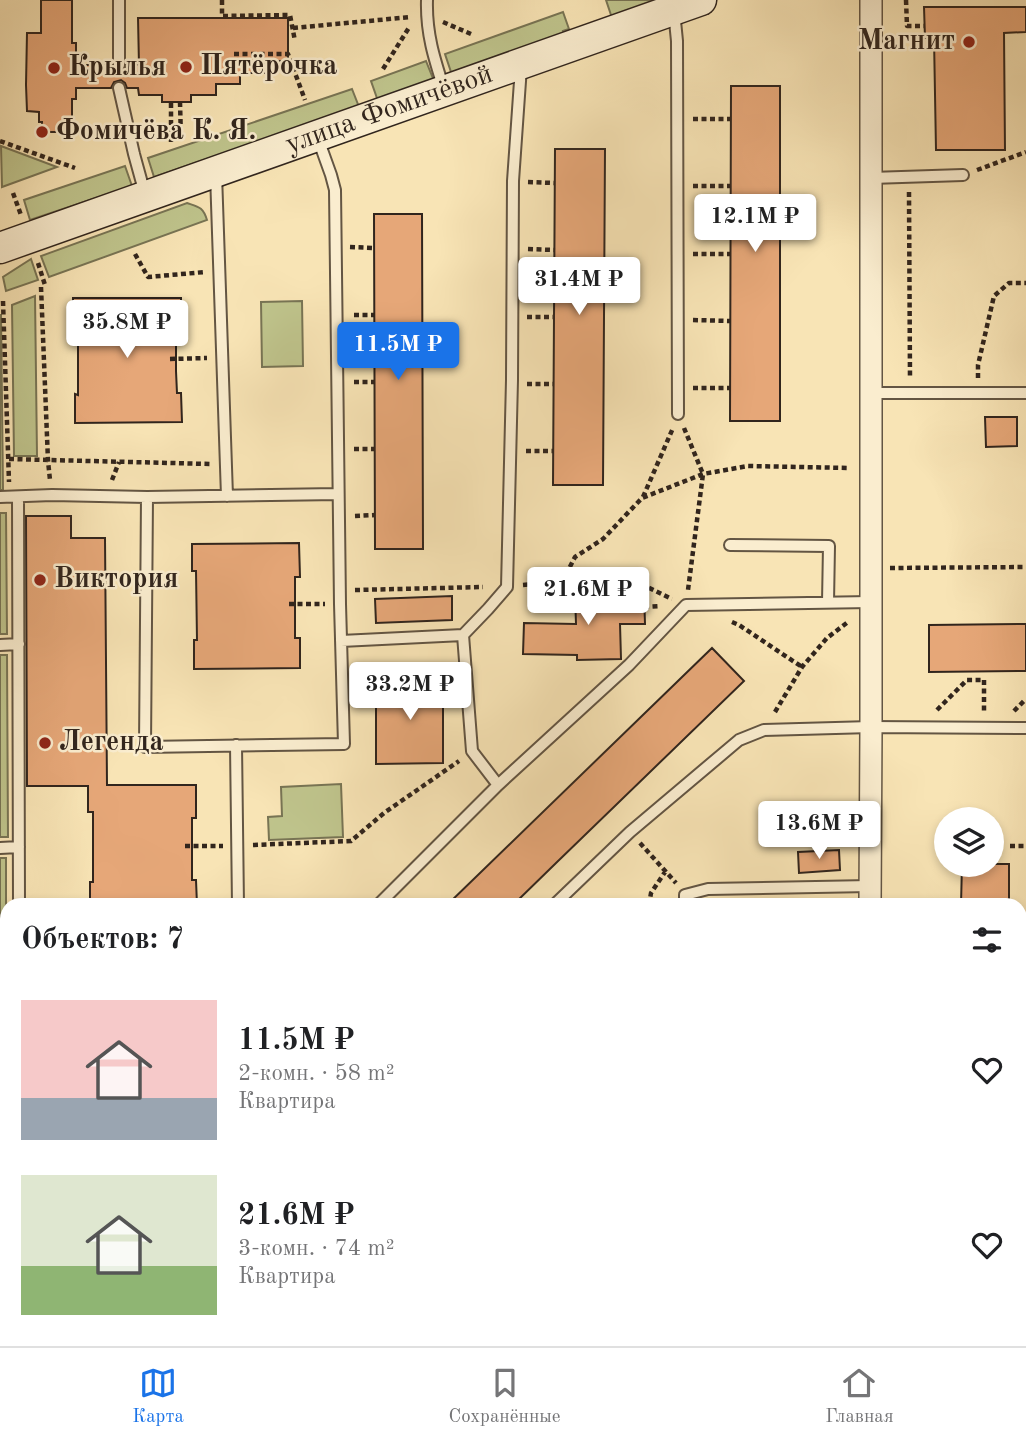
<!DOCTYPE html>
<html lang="ru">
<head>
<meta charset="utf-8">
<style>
	:root { --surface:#fff; --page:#f6f6f6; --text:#202124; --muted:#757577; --line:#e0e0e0; --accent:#1a73e8 }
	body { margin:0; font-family:"Old Standard TT",serif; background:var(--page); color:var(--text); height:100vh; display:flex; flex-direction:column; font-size:26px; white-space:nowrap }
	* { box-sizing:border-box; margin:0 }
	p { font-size:23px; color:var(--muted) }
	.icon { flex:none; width:38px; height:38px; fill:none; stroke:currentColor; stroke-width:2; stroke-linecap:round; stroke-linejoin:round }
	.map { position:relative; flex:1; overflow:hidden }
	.sheet { position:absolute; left:0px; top:898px; width:1027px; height:450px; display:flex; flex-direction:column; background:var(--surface); border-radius:21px 21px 0 0; box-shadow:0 4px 10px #0003 }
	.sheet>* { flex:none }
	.tools { position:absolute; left:934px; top:807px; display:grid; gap:14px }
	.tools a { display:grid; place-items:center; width:70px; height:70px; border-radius:50%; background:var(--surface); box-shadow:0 4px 10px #0003; font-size:35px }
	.price { position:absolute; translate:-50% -60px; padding:0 16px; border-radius:7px; background:#fff; color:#222; font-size:23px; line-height:46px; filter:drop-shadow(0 2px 4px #0008) }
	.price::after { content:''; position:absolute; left:50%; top:42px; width:21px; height:16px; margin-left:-10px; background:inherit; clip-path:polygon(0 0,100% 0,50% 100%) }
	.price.selected { background:var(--accent); color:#fff }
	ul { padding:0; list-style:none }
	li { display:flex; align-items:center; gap:21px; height:175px; padding:0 21px }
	li span { display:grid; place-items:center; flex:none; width:196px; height:140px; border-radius:0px; color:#555 }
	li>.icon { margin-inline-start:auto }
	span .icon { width:84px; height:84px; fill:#fffc; stroke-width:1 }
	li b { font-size:30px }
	h2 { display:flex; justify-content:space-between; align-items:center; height:84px; padding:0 21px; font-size:30px }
	.tab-bar { display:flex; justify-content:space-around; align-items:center; height:98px; border-top:2px solid var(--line); background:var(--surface); font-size:19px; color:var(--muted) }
	.tab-bar a { display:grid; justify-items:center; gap:4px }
	.tab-bar .selected { color:var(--accent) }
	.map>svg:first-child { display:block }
	.green { fill:#bfc48c; stroke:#787454; stroke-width:2 }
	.building { fill:#e6a778; stroke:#31251d; stroke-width:2 }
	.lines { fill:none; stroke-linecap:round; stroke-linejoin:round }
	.lane-casing { stroke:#635543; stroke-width:14 }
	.street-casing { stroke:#635543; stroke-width:24 }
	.secondary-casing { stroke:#31251d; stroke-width:33 }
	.path { stroke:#31251d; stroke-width:4.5; stroke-dasharray:5 3.5; stroke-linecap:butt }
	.lane { stroke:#faedcf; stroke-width:10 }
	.street { stroke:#faedcf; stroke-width:21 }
	.secondary { stroke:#faedcf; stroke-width:30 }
	.poi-dot { fill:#8f2418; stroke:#faedcf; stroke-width:2.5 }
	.labels { text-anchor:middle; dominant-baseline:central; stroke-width:5; stroke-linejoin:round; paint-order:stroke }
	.poi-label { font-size:28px; font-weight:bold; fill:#31251d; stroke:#faedcf; text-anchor:start }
	.street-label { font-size:28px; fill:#31251d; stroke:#faedcf }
</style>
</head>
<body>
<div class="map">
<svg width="1026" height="1346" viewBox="0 0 1026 1346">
	<rect width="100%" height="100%" fill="#f8e4b5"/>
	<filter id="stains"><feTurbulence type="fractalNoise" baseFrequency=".00286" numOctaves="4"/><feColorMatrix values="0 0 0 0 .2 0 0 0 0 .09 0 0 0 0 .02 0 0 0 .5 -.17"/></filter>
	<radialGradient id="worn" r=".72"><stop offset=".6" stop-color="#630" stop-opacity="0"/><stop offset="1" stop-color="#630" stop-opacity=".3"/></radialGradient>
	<path class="green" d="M 606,0 L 665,0 L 612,18 Z
		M 563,12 L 569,29 L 563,31 L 564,35 L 452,75 L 445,54 Z
		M 426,61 L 434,81 L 378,101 L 371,81 Z
		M 352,89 L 359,107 L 154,177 L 148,158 Z
		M 1,146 L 57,167 L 2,187 Z
		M 125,166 L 132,186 L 30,220 L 24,200 Z
		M 187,203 C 199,207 203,207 207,220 L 49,277 L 41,256 Z
		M 31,259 L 38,280 L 6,291 L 3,277 Z
		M 35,296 L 37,456 L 14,456 L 12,305 Z
		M 302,301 L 303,366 L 262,367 L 261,302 Z
		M 0,315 L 1,315 L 3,490 L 0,490 Z
		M 0,513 L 6,513 L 7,634 L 0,634 Z
		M 0,655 L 7,655 L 8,837 L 0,837 Z
		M 341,784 L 343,837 L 269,840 L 268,817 L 282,816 L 281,787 Z
		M 0,858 L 6,858 L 6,1033 L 0,1034 Z
		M 645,1341 L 680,1341 L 680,1346 L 645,1346 Z"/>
	<path class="building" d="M 41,0 L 72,0 L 72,43 L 76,43 L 76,65 L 111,65 L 113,69 L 118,73 L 123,71 L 127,65 L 139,65 L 138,18 L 288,18 L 288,61 L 264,61 L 264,73 L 240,73 L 240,84 L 216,84 L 216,95 L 191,95 L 191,102 L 162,102 L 162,95 L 139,95 L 138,88 L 127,88 L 125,83 L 121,80 L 114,82 L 111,88 L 76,88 L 76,99 L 72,99 L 72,132 L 42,132 L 42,122 L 39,122 L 39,112 L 27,111 L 26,85 L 27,33 L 41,33 Z
		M 924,7 L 1026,7 L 1026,32 L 1004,33 L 1005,150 L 936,150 L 934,38 L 925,38 Z
		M 731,86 L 780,86 L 780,421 L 730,421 Z
		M 555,149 L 605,149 L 603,485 L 553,485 Z
		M 374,214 L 422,214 L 423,549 L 375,549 Z
		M 73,298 L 181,298 L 181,331 L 176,331 L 176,371 L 177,393 L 181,393 L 182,422 L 75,423 L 75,394 L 78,395 L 78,325 L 73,325 Z
		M 985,417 L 1017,417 L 1017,446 L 986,447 Z
		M 26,516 L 71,516 L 71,538 L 105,538 L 107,785 L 196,785 L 196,818 L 192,818 L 192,880 L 196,880 L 197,905 L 90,905 L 90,882 L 93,882 L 93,812 L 88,812 L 88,786 L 27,786 Z
		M 299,543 L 300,577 L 295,577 L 295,638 L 300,638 L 300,668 L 194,669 L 194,640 L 197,640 L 196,571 L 192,571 L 192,544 Z
		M 644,592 L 645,624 L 620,624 L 621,659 L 577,660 L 577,655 L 523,654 L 524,623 L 576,624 L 575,593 Z
		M 452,596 L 452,620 L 376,623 L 375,599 Z
		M 1026,624 L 1026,671 L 929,672 L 929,625 Z
		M 712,648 L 744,681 L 555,864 L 513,905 L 447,905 Z
		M 443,680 L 443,763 L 376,764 L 376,681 Z
		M 839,850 L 840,870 L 799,873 L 798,852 Z
		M 962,864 L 1009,864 L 1009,905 L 961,905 Z"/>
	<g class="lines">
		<g class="lane-casing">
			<path id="lane" d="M 119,0 L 119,65
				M 427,0 C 426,33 434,58 444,89
				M 674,11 L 677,41 L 678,414
				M 119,88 L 134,154 L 145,194
				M 317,136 L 331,175 L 335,190 L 340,604 L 344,744 L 145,747 L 147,497 L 338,494
				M 216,174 L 227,496
				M 871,178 L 963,175
				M 871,393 L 1026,393
				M 0,497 L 52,495 L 147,497
				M 18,497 L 19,905
				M 730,545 L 829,546 L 828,602
				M 341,641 L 463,635
				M 0,645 L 19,644
				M 236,745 L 238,905
				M 498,785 L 472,751 L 463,635 L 488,609 L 507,587 L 512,380 L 513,181 L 521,67
				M 0,848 L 19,847
				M 378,905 L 498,785 L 629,665 L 686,605 L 871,602
				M 554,905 L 630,832 L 739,740 L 764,730 L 871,727 L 1026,728
				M 685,905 L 685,895 L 708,889 L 870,886
				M 0,1046 L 7,1045
				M 1020,1135 L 1026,1135
				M 1020,1165 L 1026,1167
				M 0,1229 L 7,1229
				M 0,1343 L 116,1345"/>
		</g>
		<g class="street-casing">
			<path id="street" d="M 870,905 L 871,727 L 871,0
				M 866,1346 L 866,1340"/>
		</g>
		<g class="secondary-casing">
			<g id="secondary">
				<path id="s1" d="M 0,248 L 701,0"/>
			</g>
		</g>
		<path class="path" d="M 222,0 L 222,16 L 290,15 L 295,41
			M 906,0 L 907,26 L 925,26
			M 443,22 L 471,34
			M 293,28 L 411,17
			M 234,54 L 288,54 L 305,100
			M 383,69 L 410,26
			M 76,73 L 86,73
			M 180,102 L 181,139
			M 693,119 L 731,119
			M 0,141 L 75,168
			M 171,142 L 171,102
			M 977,170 L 1026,152
			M 528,182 L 555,183
			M 693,186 L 730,186
			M 909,192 L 910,379
			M 13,193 L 21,215
			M 350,247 L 374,248
			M 528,249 L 555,250
			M 135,254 L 148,277 L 205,272
			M 693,254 L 730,254
			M 38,263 L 45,285
			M 41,287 L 48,461 L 50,480
			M 3,301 L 9,482
			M 354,315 L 374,315
			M 527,317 L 554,317
			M 693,320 L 730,321
			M 170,359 L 207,358
			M 978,378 L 978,365 L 994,296 L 1009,283 L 1026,283
			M 354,382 L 374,382
			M 527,384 L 554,384
			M 693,388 L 730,388
			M 684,428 L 703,474 L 688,590
			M 354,449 L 374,449
			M 526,451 L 554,451
			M 9,459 L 211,464
			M 112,480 L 119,462
			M 643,497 L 673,428
			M 355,516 L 375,515
			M 890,568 L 1026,567
			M 562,582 L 575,557 L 603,539 L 642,498 L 703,474 L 748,466 L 850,468
			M 523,585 L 562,582 L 574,587 L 645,586 L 672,599
			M 355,590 L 483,587
			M 289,604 L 325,604
			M 644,607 L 660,606
			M 732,622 L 739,625 L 802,667
			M 937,710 L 967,680 L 984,680 L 984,713
			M 1014,711 L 1026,699
			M 775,712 L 802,667 L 827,638 L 848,622
			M 640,843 L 676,883
			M 253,845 L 351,841 L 384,813 L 459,761
			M 185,846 L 223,846
			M 1010,846 L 1026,846
			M 649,905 L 651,893 L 665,872
			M 1020,923 L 1026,923
			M 1020,1000 L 1026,1000
			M 1020,1077 L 1026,1077
			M 266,1340 L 266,1346
			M 302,1340 L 314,1346
			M 130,1343 L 149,1340
			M 471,1346 L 471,1340
			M 541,1346 L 541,1340
			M 574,1346 L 574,1340
			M 628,1346 L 628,1340"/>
		<use href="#lane" class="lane"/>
		<use href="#street" class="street"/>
		<use href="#secondary" class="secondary"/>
	</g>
	<g class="poi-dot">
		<circle cx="969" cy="42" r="7"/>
		<circle cx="186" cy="67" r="7"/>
		<circle cx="54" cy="68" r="7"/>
		<circle cx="42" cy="132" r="7"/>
		<circle cx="40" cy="580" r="7"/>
		<circle cx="45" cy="743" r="7"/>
	</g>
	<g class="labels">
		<g class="poi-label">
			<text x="955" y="42" text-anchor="end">Магнит</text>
			<text x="200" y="67">Пятёрочка</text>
			<text x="68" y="68">Крылья</text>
			<text x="56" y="132">Фомичёва К. Я.</text>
			<text x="54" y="580">Виктория</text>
			<text x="59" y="743">Легенда</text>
		</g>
		<g class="street-label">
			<text stroke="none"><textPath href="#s1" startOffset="413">улица Фомичёвой</textPath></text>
		</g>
	</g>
	<rect width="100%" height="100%" filter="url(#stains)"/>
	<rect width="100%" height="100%" fill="url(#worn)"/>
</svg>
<div class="tools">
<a><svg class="icon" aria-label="layers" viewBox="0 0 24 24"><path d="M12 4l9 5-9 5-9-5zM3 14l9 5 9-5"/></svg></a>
</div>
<b class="price" style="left:755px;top:254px">12.1M ₽</b>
<b class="price" style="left:579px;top:317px">31.4M ₽</b>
<b class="price" style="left:127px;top:360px">35.8M ₽</b>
<b class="price selected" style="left:398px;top:382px">11.5M ₽</b>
<b class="price" style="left:588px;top:627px">21.6M ₽</b>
<b class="price" style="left:410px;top:722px">33.2M ₽</b>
<b class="price" style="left:819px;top:861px">13.6M ₽</b>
<section class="sheet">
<h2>Объектов: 7<svg class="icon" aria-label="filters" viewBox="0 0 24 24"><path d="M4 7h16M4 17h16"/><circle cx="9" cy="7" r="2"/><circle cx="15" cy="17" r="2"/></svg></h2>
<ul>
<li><span style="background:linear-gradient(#f6c9c9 70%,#9aa5b1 0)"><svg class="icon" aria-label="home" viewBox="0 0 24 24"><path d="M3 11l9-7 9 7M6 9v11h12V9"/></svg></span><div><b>11.5M ₽</b><p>2-комн. · 58 m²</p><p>Квартира</p></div><svg class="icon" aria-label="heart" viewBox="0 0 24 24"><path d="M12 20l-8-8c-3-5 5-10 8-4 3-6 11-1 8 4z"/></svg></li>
<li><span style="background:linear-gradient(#dfe7d0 65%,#8fb573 0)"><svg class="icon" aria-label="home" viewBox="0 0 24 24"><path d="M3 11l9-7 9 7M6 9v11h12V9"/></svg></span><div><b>21.6M ₽</b><p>3-комн. · 74 m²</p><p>Квартира</p></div><svg class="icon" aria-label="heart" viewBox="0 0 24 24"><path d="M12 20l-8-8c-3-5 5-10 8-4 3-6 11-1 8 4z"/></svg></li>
</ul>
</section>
</div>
<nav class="tab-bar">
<a class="selected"><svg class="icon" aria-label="map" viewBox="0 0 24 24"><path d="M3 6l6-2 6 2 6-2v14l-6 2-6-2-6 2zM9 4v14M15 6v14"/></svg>Карта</a>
<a><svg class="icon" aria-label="saved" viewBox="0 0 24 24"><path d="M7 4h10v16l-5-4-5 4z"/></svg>Сохранённые</a>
<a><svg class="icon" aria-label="home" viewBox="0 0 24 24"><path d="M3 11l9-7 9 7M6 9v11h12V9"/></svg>Главная</a>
</nav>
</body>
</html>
